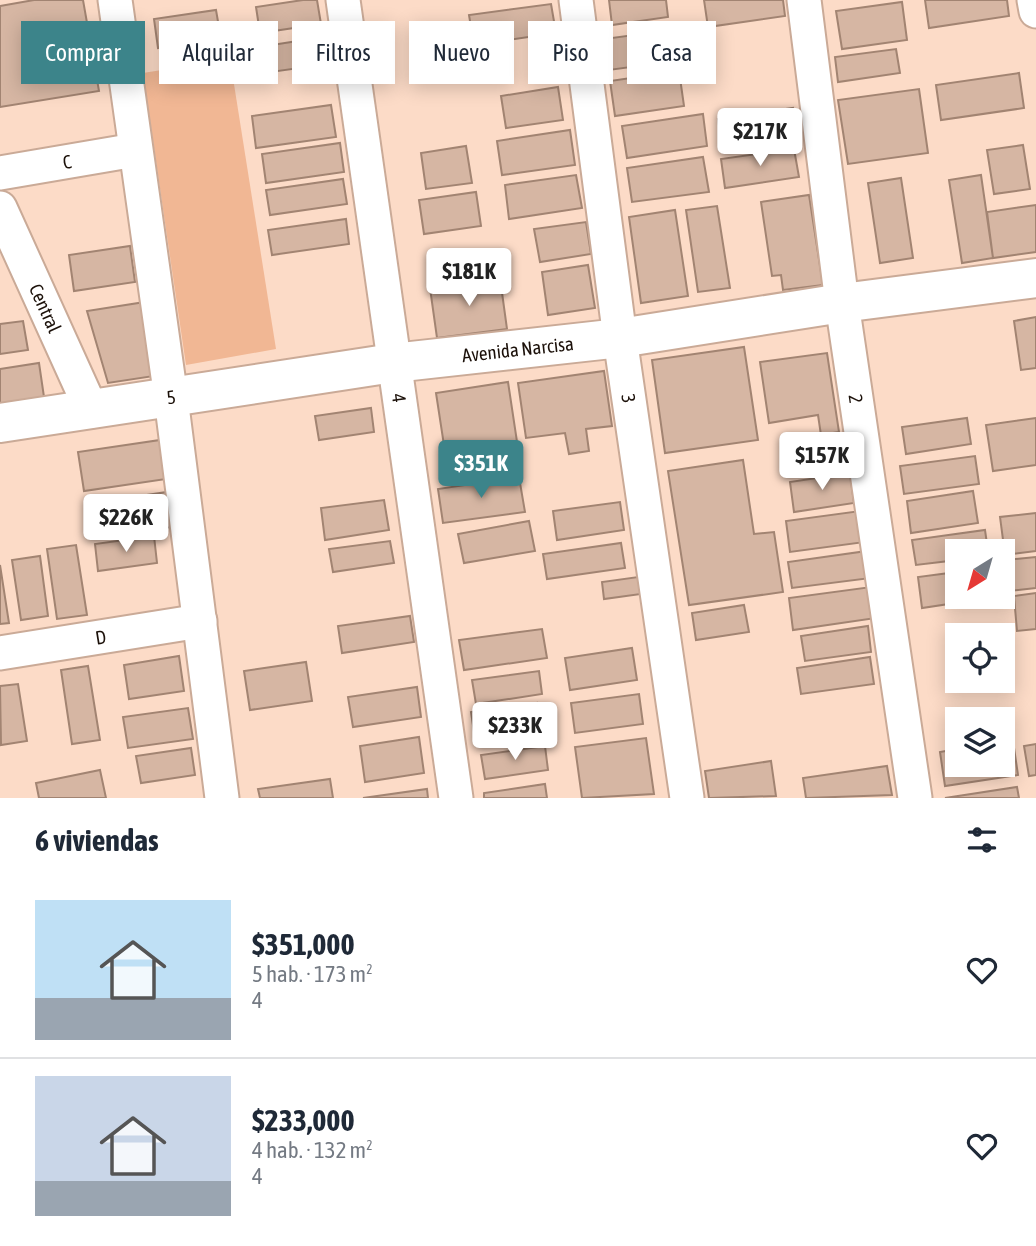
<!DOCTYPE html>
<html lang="es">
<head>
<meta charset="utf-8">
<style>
	:root { --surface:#fff; --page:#f2f2f3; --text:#1f2937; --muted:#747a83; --line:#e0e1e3; --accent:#3c848a }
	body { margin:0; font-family:"Asap Condensed",sans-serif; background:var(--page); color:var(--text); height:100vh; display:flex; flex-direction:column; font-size:26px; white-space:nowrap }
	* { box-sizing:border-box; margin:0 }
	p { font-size:23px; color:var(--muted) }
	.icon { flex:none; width:38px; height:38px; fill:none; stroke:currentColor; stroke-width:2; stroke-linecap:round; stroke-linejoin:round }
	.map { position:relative; height:798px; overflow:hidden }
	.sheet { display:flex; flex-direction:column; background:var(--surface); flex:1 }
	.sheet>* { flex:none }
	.guide { position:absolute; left:21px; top:21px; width:994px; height:63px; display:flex; gap:14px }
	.needle { width:46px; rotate:217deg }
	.tools { position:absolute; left:945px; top:539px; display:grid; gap:14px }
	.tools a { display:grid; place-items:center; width:70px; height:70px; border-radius:0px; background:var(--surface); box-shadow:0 4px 18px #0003; font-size:35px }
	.price { position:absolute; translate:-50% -60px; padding:0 16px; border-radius:7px; background:#fff; color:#222; font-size:23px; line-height:46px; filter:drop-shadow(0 2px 4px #0008) }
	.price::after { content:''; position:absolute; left:50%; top:42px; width:21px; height:16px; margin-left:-10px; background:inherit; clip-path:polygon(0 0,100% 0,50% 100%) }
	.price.selected { background:var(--accent); color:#fff }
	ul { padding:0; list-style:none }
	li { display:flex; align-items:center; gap:21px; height:175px; padding:0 35px }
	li+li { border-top:2px solid var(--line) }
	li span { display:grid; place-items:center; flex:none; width:196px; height:140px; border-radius:0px; color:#555 }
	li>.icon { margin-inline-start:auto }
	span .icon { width:84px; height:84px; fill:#fffc; stroke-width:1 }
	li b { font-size:30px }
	h2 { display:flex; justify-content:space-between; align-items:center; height:84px; padding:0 35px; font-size:30px }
	.tag { padding:0 24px; border-radius:0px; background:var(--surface); box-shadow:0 4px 18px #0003; font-size:24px; line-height:63px }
	.tag.selected { background:var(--accent); color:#fff }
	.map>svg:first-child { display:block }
	.green { fill:#f1b794 }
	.building { fill:#d6b6a3; stroke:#a28472; stroke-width:2 }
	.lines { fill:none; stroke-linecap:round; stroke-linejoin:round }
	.minor-casing { stroke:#caaa97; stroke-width:37 }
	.tertiary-casing { stroke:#caaa97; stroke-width:42 }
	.minor { stroke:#fff; stroke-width:33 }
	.tertiary { stroke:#fff; stroke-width:38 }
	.labels { text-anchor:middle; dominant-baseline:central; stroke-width:7; stroke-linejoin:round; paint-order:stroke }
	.street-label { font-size:19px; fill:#1c110a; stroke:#faede5 }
</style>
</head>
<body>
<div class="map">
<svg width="1036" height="798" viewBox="0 0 1036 798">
	<rect width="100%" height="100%" fill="#fcdbc7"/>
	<path class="green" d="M 230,59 L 276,349 L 186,365 L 143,73 Z"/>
	<path class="building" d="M 34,0 L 83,0 L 99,91 L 0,107 L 0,6 Z
		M 303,0 L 317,0 L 321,24 L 260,33 L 256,7 Z
		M 609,0 L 666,0 L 668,17 L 612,25 Z
		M 704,0 L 783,0 L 785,16 L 708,27 Z
		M 925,0 L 1007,0 L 1009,16 L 929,28 Z
		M 902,2 L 907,40 L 842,49 L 836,11 Z
		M 551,4 L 556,33 L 474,45 L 469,15 Z
		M 216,10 L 221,39 L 158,48 L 154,19 Z
		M 671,30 L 676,61 L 609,70 L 604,39 Z
		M 317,38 L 321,65 L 264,73 L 259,47 Z
		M 896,49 L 900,73 L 838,82 L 835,57 Z
		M 679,71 L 684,106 L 615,116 L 610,81 Z
		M 1019,73 L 1024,108 L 941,120 L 936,85 Z
		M 558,87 L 563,120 L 506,128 L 501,96 Z
		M 919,89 L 928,153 L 848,164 L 838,100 Z
		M 331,105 L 336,137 L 256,148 L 252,116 Z
		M 793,108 L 799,140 L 723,152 L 718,119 Z
		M 703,114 L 707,146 L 627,158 L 622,126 Z
		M 570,130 L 575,165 L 502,175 L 497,141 Z
		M 340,143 L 344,172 L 266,183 L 262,154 Z
		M 1023,145 L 1030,189 L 994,194 L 987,150 Z
		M 466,146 L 472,183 L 426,189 L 421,153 Z
		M 794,149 L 799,177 L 725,188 L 721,159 Z
		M 703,157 L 709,192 L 632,202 L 627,168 Z
		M 576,175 L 582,208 L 509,219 L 505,185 Z
		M 981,175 L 993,258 L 962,263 L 949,180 Z
		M 901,178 L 913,258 L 880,263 L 868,183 Z
		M 343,179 L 347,204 L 270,215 L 266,190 Z
		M 476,192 L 481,226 L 424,234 L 419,200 Z
		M 809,195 L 823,285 L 783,290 L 781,275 L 772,276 L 761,202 Z
		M 1036,205 L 1036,252 L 993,258 L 987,212 Z
		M 717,206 L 730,288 L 698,292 L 686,210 Z
		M 675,210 L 688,296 L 641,303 L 629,217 Z
		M 346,219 L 349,244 L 272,255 L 268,230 Z
		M 586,222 L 591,254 L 540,262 L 534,229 Z
		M 130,246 L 135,282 L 74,291 L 69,255 Z
		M 588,265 L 595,308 L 548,315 L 542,272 Z
		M 500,278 L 507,329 L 437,338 L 430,288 Z
		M 145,302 L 154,376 L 108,383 L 87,311 Z
		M 1036,317 L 1036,368 L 1021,370 L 1014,321 Z
		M 23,321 L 28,350 L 0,354 L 0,324 Z
		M 744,347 L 758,440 L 665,453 L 652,360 Z
		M 827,353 L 839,432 L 821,435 L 818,415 L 769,423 L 760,362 Z
		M 39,363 L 44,397 L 0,404 L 0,369 Z
		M 604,371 L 612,426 L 586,429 L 589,451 L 569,454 L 565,433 L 526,438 L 518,383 Z
		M 508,382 L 519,455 L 506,457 L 507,466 L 488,469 L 486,460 L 447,465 L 436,393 Z
		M 371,408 L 374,432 L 319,440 L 315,416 Z
		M 967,418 L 971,444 L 906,454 L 902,427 Z
		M 1036,418 L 1036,465 L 993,471 L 986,425 Z
		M 842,437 L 846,465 L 794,473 L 790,445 Z
		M 167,439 L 173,478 L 84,491 L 78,452 Z
		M 975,456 L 979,484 L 904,494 L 900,466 Z
		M 743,460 L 754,534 L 774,532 L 783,592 L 689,605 L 668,471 Z
		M 850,473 L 854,503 L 794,512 L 790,482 Z
		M 519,477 L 525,512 L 443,523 L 438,489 Z
		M 973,491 L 978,523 L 911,533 L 907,501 Z
		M 167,492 L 172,527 L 92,538 L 87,504 Z
		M 384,500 L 389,530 L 325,540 L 321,508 Z
		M 620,502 L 624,530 L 557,540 L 553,511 Z
		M 860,511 L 865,542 L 790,552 L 786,521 Z
		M 1036,513 L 1036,551 L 1005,555 L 1000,517 Z
		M 529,521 L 535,551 L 464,563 L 458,534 Z
		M 985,530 L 988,551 L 957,551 L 957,560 L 916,565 L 912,540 Z
		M 154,536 L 157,563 L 98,571 L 95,544 Z
		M 390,541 L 394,563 L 333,572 L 329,549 Z
		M 621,543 L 625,568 L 547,579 L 543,554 Z
		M 76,545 L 87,615 L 57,619 L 47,549 Z
		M 867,551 L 871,578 L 792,588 L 788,562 Z
		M 40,556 L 48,616 L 21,620 L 12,560 Z
		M 1036,557 L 1036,588 L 1010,591 L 1007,560 Z
		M 0,565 L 9,623 L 0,624 Z
		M 957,572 L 957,597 L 995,597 L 922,608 L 918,577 Z
		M 638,577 L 641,594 L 604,599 L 602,582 Z
		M 871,587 L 876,618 L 793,630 L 789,598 Z
		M 1036,593 L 1036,629 L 1017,631 L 1014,596 Z
		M 744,605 L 749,632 L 696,640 L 692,613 Z
		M 410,616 L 414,642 L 342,653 L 338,626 Z
		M 868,626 L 871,652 L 805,661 L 801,636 Z
		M 542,629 L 547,658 L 464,670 L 459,640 Z
		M 632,648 L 637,680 L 570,690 L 565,658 Z
		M 179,656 L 184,691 L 129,699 L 124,665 Z
		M 870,657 L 874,684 L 801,694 L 797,668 Z
		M 306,662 L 312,701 L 250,710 L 244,671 Z
		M 88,666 L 100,740 L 72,744 L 61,670 Z
		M 539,671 L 542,694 L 476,704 L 472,680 Z
		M 18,684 L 27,741 L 1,745 L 0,686 Z
		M 417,687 L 421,717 L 353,727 L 348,697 Z
		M 639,694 L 643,724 L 575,733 L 571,703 Z
		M 537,703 L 541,736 L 476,745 L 471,712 Z
		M 188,708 L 193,739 L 128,748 L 123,717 Z
		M 419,737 L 424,773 L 365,782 L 360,746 Z
		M 646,738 L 654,794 L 582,798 L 575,747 Z
		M 1013,741 L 1018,775 L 945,786 L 940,752 L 957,749 L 957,765 L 1003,765 L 1003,742 Z
		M 1036,744 L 1036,775 L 1029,776 L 1024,746 Z
		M 545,746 L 548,770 L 485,779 L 481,755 Z
		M 191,748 L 195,775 L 141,783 L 136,756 Z
		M 771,761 L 776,796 L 709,798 L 705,771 Z
		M 887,766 L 892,795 L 806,798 L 803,778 Z
		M 100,770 L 106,798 L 39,798 L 36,783 Z
		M 330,779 L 333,798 L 260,798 L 258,789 Z
		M 545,784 L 547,798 L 484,798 L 484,793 Z
		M 1017,787 L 1019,798 L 945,798 Z
		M 427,789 L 428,798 L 363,798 Z"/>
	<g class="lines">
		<g class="minor-casing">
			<g id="minor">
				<path d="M 115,0 L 171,398 L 222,798"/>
				<path id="s1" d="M 343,0 L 456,798"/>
				<path id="s2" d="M 576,0 L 620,338 L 687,798"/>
				<path id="s3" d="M 804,0 L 842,303 L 915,798"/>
				<path d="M 1034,0 L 1036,11"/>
				<path id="s4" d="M 0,173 L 135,150"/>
				<path id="s5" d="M 0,208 L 92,411"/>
				<path id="s6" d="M 0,653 L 200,621"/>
			</g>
		</g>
		<g class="tertiary-casing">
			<g id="tertiary">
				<path id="s7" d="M 0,423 L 393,363 L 620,338 L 842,303 L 1036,278"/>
			</g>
		</g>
		<use href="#minor" class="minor"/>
		<use href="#tertiary" class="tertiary"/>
	</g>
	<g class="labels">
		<g class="street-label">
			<text stroke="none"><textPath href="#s4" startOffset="68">C</textPath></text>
			<text stroke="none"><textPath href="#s5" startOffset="110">Central</textPath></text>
			<text stroke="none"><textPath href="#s7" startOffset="523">Avenida Narcisa</textPath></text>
			<text stroke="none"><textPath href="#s7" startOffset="173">5</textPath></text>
			<text stroke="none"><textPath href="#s1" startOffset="402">4</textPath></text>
			<text stroke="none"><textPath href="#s2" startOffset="402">3</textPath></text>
			<text stroke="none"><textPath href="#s3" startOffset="402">2</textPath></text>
			<text stroke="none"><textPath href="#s6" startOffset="102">D</textPath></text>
		</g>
	</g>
</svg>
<div class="tools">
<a><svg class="needle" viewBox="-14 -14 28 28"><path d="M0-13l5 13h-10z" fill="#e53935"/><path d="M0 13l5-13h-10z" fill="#747a83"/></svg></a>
<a><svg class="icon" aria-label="locate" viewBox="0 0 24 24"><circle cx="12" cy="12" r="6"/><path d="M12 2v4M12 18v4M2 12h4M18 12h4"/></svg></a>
<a><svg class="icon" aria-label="layers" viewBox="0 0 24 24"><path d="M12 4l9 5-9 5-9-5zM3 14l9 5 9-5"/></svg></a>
</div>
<b class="price" style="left:760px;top:168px">$217K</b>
<b class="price" style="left:469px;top:308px">$181K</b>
<b class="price" style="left:822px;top:492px">$157K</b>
<b class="price selected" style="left:481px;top:500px">$351K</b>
<b class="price" style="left:126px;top:554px">$226K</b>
<b class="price" style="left:515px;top:762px">$233K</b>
<div class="guide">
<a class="tag selected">Comprar</a>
<a class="tag">Alquilar</a>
<a class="tag">Filtros</a>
<a class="tag">Nuevo</a>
<a class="tag">Piso</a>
<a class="tag">Casa</a>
</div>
</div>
<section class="sheet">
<h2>6 viviendas<svg class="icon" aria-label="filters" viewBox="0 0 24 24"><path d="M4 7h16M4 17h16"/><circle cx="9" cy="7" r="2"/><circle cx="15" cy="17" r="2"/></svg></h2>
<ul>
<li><span style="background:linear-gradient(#bfe0f5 70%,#9aa5b1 0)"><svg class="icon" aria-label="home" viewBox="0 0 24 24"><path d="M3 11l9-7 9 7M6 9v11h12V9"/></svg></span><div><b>$351,000</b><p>5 hab. · 173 m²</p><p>4</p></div><svg class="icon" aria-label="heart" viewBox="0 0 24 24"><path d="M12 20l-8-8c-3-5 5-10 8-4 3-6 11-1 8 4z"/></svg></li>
<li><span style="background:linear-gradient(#c9d6e8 75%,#9aa5b1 0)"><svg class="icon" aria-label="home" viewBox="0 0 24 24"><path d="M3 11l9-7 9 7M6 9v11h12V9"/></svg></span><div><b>$233,000</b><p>4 hab. · 132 m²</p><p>4</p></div><svg class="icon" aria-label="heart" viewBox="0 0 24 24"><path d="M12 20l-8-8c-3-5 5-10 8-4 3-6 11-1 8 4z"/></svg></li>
</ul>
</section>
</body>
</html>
